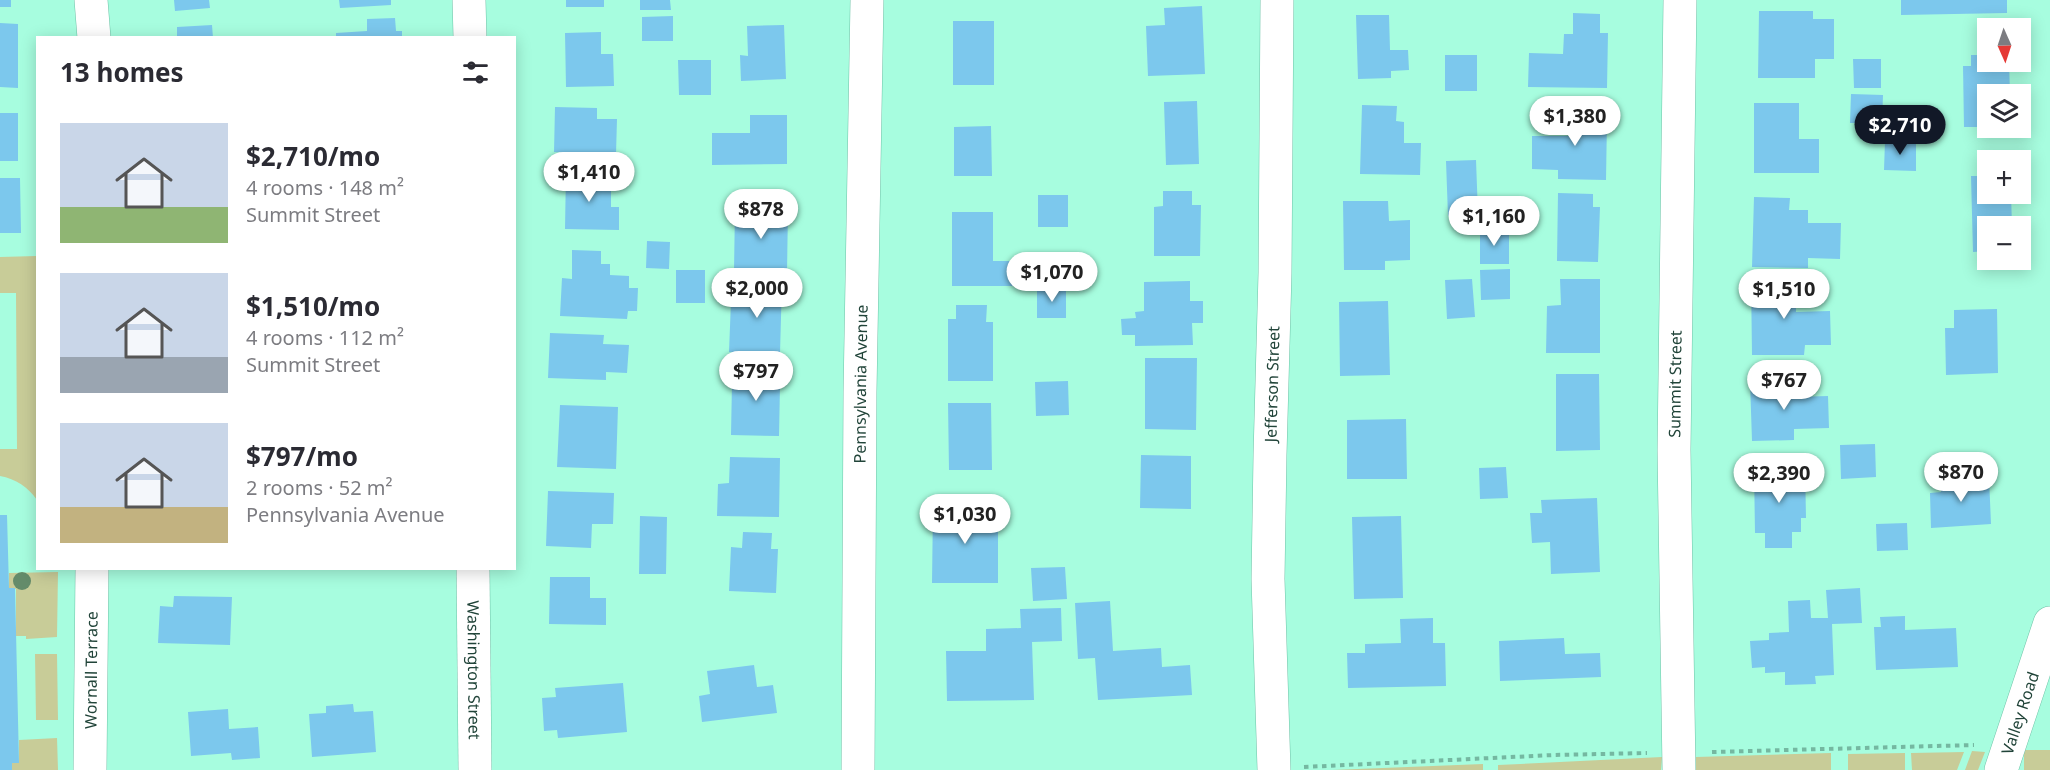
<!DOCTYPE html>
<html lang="en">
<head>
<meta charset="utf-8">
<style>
	:root { --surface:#fff; --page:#f2f2f3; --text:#2b2b33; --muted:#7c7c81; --accent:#111827 }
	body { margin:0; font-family:"Noto Sans",sans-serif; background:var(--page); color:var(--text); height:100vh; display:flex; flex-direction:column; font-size:22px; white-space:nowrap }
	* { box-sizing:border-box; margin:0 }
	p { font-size:20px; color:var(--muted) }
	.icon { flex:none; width:33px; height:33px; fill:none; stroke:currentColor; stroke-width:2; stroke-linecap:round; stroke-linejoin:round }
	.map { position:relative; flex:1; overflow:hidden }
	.drawer { position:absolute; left:36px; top:36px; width:480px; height:534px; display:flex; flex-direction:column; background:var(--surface); border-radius:0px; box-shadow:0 3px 15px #0003 }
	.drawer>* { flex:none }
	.needle { width:39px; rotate:177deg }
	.controls { position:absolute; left:1977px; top:18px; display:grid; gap:12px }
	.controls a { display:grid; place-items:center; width:54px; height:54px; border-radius:0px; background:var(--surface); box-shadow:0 3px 15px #0003; font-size:30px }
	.price { position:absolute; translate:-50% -51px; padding:0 14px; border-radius:21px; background:#fff; color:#222; font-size:20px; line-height:39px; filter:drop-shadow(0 2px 3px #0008) }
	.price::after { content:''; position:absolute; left:50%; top:36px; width:18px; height:14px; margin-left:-9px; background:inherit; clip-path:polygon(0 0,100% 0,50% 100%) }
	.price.active { background:var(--accent); color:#fff }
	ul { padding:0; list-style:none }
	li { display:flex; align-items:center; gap:18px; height:150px; padding:0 24px }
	li span { display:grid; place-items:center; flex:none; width:168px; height:120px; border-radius:0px; color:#555 }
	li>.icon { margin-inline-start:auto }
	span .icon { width:72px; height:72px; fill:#fffc; stroke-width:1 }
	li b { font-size:26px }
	h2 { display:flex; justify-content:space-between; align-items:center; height:72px; padding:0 24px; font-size:26px }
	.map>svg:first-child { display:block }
	.green { fill:#c8cc98 }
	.building { fill:#7cc8ed }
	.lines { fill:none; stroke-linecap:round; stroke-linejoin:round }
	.street-casing { stroke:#6ec2a7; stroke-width:34 }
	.path { stroke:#75b8a1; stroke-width:4; stroke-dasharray:4.5 4.5; stroke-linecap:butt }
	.street { stroke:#fff; stroke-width:33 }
	.tree { fill:#648b6a }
	.labels { text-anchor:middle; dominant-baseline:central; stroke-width:4.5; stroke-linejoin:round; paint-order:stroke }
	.street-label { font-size:16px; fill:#214439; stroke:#fff }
</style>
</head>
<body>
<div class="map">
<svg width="2050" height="770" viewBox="0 0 2050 770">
	<rect width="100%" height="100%" fill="#a7fddf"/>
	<path class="green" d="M 37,256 L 38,256 L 37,500 C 28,487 16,479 0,476 L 0,449 L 17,449 L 16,293 L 0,293 L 0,257 Z
		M 58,572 L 57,637 L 26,639 L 26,636 L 16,636 L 16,589 L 9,588 L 9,573 Z
		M 35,654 L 57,654 L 58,720 L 36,720 Z
		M 57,738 L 58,770 L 12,770 L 12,763 L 19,762 L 19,740 Z
		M 2024,750 L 2050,750 L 2050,770 L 2024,770 Z
		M 1972,751 L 1985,752 L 1978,770 L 1965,770 Z
		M 1964,752 L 1957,770 L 1912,770 L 1911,753 Z
		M 1831,753 L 1831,770 L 1696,770 L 1696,757 Z
		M 1905,753 L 1905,770 L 1848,770 L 1848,754 Z
		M 1662,757 L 1661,770 L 1498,770 L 1498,765 Z
		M 1483,764 L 1483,770 L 1332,770 Z"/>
	<path class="building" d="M 0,0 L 11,0 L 11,7 L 0,7 Z
		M 174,0 L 209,0 L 210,8 L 175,11 Z
		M 339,0 L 391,0 L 391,5 L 340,8 Z
		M 566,0 L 604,0 L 604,7 L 566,7 Z
		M 640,0 L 670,0 L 671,10 L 640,10 Z
		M 1901,0 L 2007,0 L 2007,13 L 1901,15 Z
		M 1202,6 L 1205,74 L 1148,76 L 1146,26 L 1165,25 L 1164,8 Z
		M 1759,11 L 1813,11 L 1813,19 L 1834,19 L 1834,59 L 1815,59 L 1815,78 L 1758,78 Z
		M 1573,13 L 1600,14 L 1600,33 L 1608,33 L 1607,88 L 1528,87 L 1529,53 L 1563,54 L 1564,34 L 1573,34 Z
		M 1356,15 L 1389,15 L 1390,50 L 1408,50 L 1409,70 L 1391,71 L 1391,78 L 1358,79 Z
		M 673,16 L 673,41 L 642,41 L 642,17 Z
		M 395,18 L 396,31 L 402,31 L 402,38 L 336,38 L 336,33 L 367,31 L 367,19 Z
		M 953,21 L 994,21 L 994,85 L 953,85 Z
		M 0,23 L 18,24 L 18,88 L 0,87 Z
		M 212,25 L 213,38 L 177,38 L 177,27 Z
		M 784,25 L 786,79 L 741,81 L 740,55 L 748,56 L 747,26 Z
		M 601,32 L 601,54 L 613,54 L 614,86 L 566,87 L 565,33 Z
		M 1445,55 L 1477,55 L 1477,91 L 1445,91 Z
		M 1971,55 L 1988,55 L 1988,62 L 2009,62 L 2010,94 L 1988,94 L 1988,127 L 1964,127 L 1963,66 L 1971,66 Z
		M 1853,59 L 1881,59 L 1881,88 L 1854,88 Z
		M 678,60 L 711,60 L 711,95 L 679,95 Z
		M 1851,94 L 1883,95 L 1882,123 L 1850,123 Z
		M 1197,101 L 1199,164 L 1166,165 L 1164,102 Z
		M 1754,103 L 1799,103 L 1799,139 L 1819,139 L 1819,173 L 1754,173 Z
		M 1362,105 L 1397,106 L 1396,121 L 1404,122 L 1404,143 L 1421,143 L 1420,175 L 1360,174 Z
		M 1570,105 L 1600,105 L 1600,119 L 1607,119 L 1606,180 L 1558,179 L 1558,170 L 1532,169 L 1532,136 L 1569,136 Z
		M 1885,105 L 1917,106 L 1917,136 L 1885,136 Z
		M 555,107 L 597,108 L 597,119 L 617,119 L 616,154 L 554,152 Z
		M 0,113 L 18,113 L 18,161 L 0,161 Z
		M 750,115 L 787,115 L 787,164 L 712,165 L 712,133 L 750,133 Z
		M 991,126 L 992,176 L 954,176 L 954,127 Z
		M 1885,141 L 1916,142 L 1916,171 L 1884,170 Z
		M 1476,160 L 1478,214 L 1448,216 L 1446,161 Z
		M 566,171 L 598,172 L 598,186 L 611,186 L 611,207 L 619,207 L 619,230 L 565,229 Z
		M 1971,176 L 1988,176 L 1988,194 L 2011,194 L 2012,226 L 1988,226 L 1988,251 L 1973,252 Z
		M 0,178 L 20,178 L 21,233 L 0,233 Z
		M 1163,191 L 1192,191 L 1192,205 L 1201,205 L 1200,256 L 1154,256 L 1154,207 L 1163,206 Z
		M 1558,193 L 1593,194 L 1593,207 L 1600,207 L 1598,262 L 1557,261 Z
		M 1038,195 L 1068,195 L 1068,227 L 1038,227 Z
		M 1754,197 L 1790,198 L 1789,210 L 1808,210 L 1808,223 L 1841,223 L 1840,259 L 1808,258 L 1808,268 L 1752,267 Z
		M 1343,201 L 1388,201 L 1389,221 L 1410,220 L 1410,260 L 1385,261 L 1385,270 L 1344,270 Z
		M 735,208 L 788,208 L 787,273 L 734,271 Z
		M 952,212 L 993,212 L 993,261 L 1020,261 L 1020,286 L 952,286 Z
		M 1480,230 L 1509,230 L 1509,264 L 1480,264 Z
		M 647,241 L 670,242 L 669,269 L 646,268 Z
		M 572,250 L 601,251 L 601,264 L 610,264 L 610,275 L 629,276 L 629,288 L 638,288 L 637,311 L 628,311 L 627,319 L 560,316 L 562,278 L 572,279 Z
		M 1510,269 L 1510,299 L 1481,300 L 1480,270 Z
		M 676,270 L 705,270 L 705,303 L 676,303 Z
		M 1751,278 L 1796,278 L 1796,312 L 1830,311 L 1831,345 L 1805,345 L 1804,355 L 1752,355 Z
		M 1472,279 L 1475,317 L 1447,319 L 1445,280 Z
		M 1560,279 L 1600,279 L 1600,353 L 1546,353 L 1547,306 L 1561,305 Z
		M 742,281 L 782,282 L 780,353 L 729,352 L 731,301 L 742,302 Z
		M 1190,281 L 1190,301 L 1203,301 L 1203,323 L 1192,323 L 1193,345 L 1135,346 L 1135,335 L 1122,335 L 1121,319 L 1136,318 L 1135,312 L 1144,311 L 1144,282 Z
		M 1066,288 L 1066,318 L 1037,318 L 1037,289 Z
		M 1388,301 L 1390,375 L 1340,376 L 1339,302 Z
		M 956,305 L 987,305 L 986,322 L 993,322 L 993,381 L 948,381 L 948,319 L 956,319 Z
		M 1997,309 L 1998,373 L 1946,375 L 1945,328 L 1954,328 L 1954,310 Z
		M 550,333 L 604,335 L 603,344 L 629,345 L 627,373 L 606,372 L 606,380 L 548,378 Z
		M 1145,358 L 1197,358 L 1196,430 L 1145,429 Z
		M 741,364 L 774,365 L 773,386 L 780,386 L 779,436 L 731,435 L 732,383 L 740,383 Z
		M 1556,374 L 1599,374 L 1600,450 L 1556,451 Z
		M 1795,380 L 1796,397 L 1828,396 L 1829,428 L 1794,429 L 1794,440 L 1752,441 L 1750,381 Z
		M 1068,381 L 1069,415 L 1036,416 L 1035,382 Z
		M 948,403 L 991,403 L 992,470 L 949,470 Z
		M 560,405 L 618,407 L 616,469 L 557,467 Z
		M 1406,419 L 1407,479 L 1347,479 L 1347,420 Z
		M 1875,444 L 1876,477 L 1841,479 L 1840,445 Z
		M 1141,455 L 1191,456 L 1191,509 L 1140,508 Z
		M 730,457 L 780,458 L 779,517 L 717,516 L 718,484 L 729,483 Z
		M 1805,466 L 1806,518 L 1801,518 L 1801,532 L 1792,532 L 1792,548 L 1765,548 L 1765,533 L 1755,533 L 1754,467 Z
		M 1506,467 L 1508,498 L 1480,499 L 1479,468 Z
		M 1989,477 L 1991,524 L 1931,528 L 1930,493 L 1941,492 L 1940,479 Z
		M 548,491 L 614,493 L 613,524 L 592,524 L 591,548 L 546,546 Z
		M 1597,498 L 1600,572 L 1551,574 L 1550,542 L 1532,543 L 1530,513 L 1542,513 L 1541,500 Z
		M 933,507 L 998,507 L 998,583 L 932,583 Z
		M 0,515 L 7,515 L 9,588 L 15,588 L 19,763 L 12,763 L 12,770 L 0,770 Z
		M 640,516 L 667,517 L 666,574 L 639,574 Z
		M 1401,516 L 1403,598 L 1354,599 L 1352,517 Z
		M 1907,523 L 1908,550 L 1877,551 L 1876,524 Z
		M 743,532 L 772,533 L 771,549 L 778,549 L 776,593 L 729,591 L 731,547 L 742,548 Z
		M 1065,567 L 1067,599 L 1033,601 L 1031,568 Z
		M 550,577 L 590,577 L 590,598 L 606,598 L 606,625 L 549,624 Z
		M 1860,588 L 1862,623 L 1832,624 L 1834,675 L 1815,676 L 1816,684 L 1785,685 L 1785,672 L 1765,673 L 1765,667 L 1752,668 L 1750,641 L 1769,640 L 1769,633 L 1789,632 L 1788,601 L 1810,600 L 1811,618 L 1828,618 L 1826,590 Z
		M 174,596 L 232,597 L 230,645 L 158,643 L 160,606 L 173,607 Z
		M 1110,601 L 1113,651 L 1161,648 L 1162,667 L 1190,665 L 1192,695 L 1098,700 L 1095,658 L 1078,659 L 1075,603 Z
		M 1061,608 L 1062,641 L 1032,642 L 1034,700 L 947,701 L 946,651 L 986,651 L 986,629 L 1021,628 L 1020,609 Z
		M 1905,616 L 1905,630 L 1956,628 L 1958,667 L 1876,670 L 1874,627 L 1881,627 L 1880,617 Z
		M 1433,618 L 1433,643 L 1445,643 L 1446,686 L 1348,688 L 1347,653 L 1365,653 L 1365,644 L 1401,643 L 1400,619 Z
		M 1564,638 L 1565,654 L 1600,653 L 1601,677 L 1500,681 L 1499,641 Z
		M 754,665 L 757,687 L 773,685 L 777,713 L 702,722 L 699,696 L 710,694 L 707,671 Z
		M 623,683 L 627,732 L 558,738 L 557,730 L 544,731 L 542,698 L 556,697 L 555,688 Z
		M 353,704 L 354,712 L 373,711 L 376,752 L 312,757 L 309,714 L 326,713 L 326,706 Z
		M 228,709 L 229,729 L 258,727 L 260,758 L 232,760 L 231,753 L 191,756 L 188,712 Z"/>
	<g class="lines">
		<g class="street-casing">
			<g id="street">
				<path d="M 91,0 L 94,38"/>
				<path d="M 469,0 L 470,38"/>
				<path id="s1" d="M 473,568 L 475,770"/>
				<path id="s2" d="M 90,770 L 92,568"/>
				<path id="s3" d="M 858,770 L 860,392 L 867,0"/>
				<path id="s4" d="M 1274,770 L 1268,579 L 1270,455 L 1275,273 L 1277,0"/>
				<path id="s5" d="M 1679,770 L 1674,450 L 1680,0"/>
				<path id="s6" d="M 2001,770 L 2050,623"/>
			</g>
		</g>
		<path class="path" d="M 1712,752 L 1974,745
			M 1304,767 L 1554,755 L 1647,753"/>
		<use href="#street" class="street"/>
	</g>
	<circle class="tree" cx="22" cy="581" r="9"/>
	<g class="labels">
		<g class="street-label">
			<text stroke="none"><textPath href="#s3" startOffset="386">Pennsylvania Avenue</textPath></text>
			<text stroke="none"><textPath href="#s4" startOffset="386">Jefferson Street</textPath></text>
			<text stroke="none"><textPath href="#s5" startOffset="386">Summit Street</textPath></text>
			<text stroke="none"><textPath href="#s2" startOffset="100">Wornall Terrace</textPath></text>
			<text stroke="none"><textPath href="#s1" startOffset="102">Washington Street</textPath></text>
			<text stroke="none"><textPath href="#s6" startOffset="60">Valley Road</textPath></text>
		</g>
	</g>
</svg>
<div class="controls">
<a><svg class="needle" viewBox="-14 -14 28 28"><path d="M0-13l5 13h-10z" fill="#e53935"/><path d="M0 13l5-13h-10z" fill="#7c7c81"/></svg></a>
<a><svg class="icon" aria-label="layers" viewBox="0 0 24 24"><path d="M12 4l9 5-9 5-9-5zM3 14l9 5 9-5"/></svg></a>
<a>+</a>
<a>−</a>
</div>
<b class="price" style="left:1575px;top:147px">$1,380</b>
<b class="price active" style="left:1900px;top:156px">$2,710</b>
<b class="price" style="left:589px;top:203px">$1,410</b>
<b class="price" style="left:761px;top:240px">$878</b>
<b class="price" style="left:1494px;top:247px">$1,160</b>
<b class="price" style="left:1052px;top:303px">$1,070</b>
<b class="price" style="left:757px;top:319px">$2,000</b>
<b class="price" style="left:1784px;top:320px">$1,510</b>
<b class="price" style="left:756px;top:402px">$797</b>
<b class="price" style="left:1784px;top:411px">$767</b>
<b class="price" style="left:1961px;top:503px">$870</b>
<b class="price" style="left:1779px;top:504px">$2,390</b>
<b class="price" style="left:965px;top:545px">$1,030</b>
<section class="drawer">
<h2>13 homes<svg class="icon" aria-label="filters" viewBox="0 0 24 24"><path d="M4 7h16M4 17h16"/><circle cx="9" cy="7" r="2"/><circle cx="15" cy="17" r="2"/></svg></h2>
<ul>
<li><span style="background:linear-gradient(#c9d6e8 70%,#8fb573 0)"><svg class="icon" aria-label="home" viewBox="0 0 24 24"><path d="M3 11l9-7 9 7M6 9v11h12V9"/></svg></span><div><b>$2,710/mo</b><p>4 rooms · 148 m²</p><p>Summit Street</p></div></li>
<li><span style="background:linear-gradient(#c9d6e8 70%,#9aa5b1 0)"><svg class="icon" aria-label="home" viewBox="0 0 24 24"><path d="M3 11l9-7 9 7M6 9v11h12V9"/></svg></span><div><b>$1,510/mo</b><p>4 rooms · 112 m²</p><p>Summit Street</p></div></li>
<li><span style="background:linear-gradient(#c9d6e8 70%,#c2b280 0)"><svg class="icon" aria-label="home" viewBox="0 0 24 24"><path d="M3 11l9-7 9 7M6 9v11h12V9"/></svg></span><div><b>$797/mo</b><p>2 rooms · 52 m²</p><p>Pennsylvania Avenue</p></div></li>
</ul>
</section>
</div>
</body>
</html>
